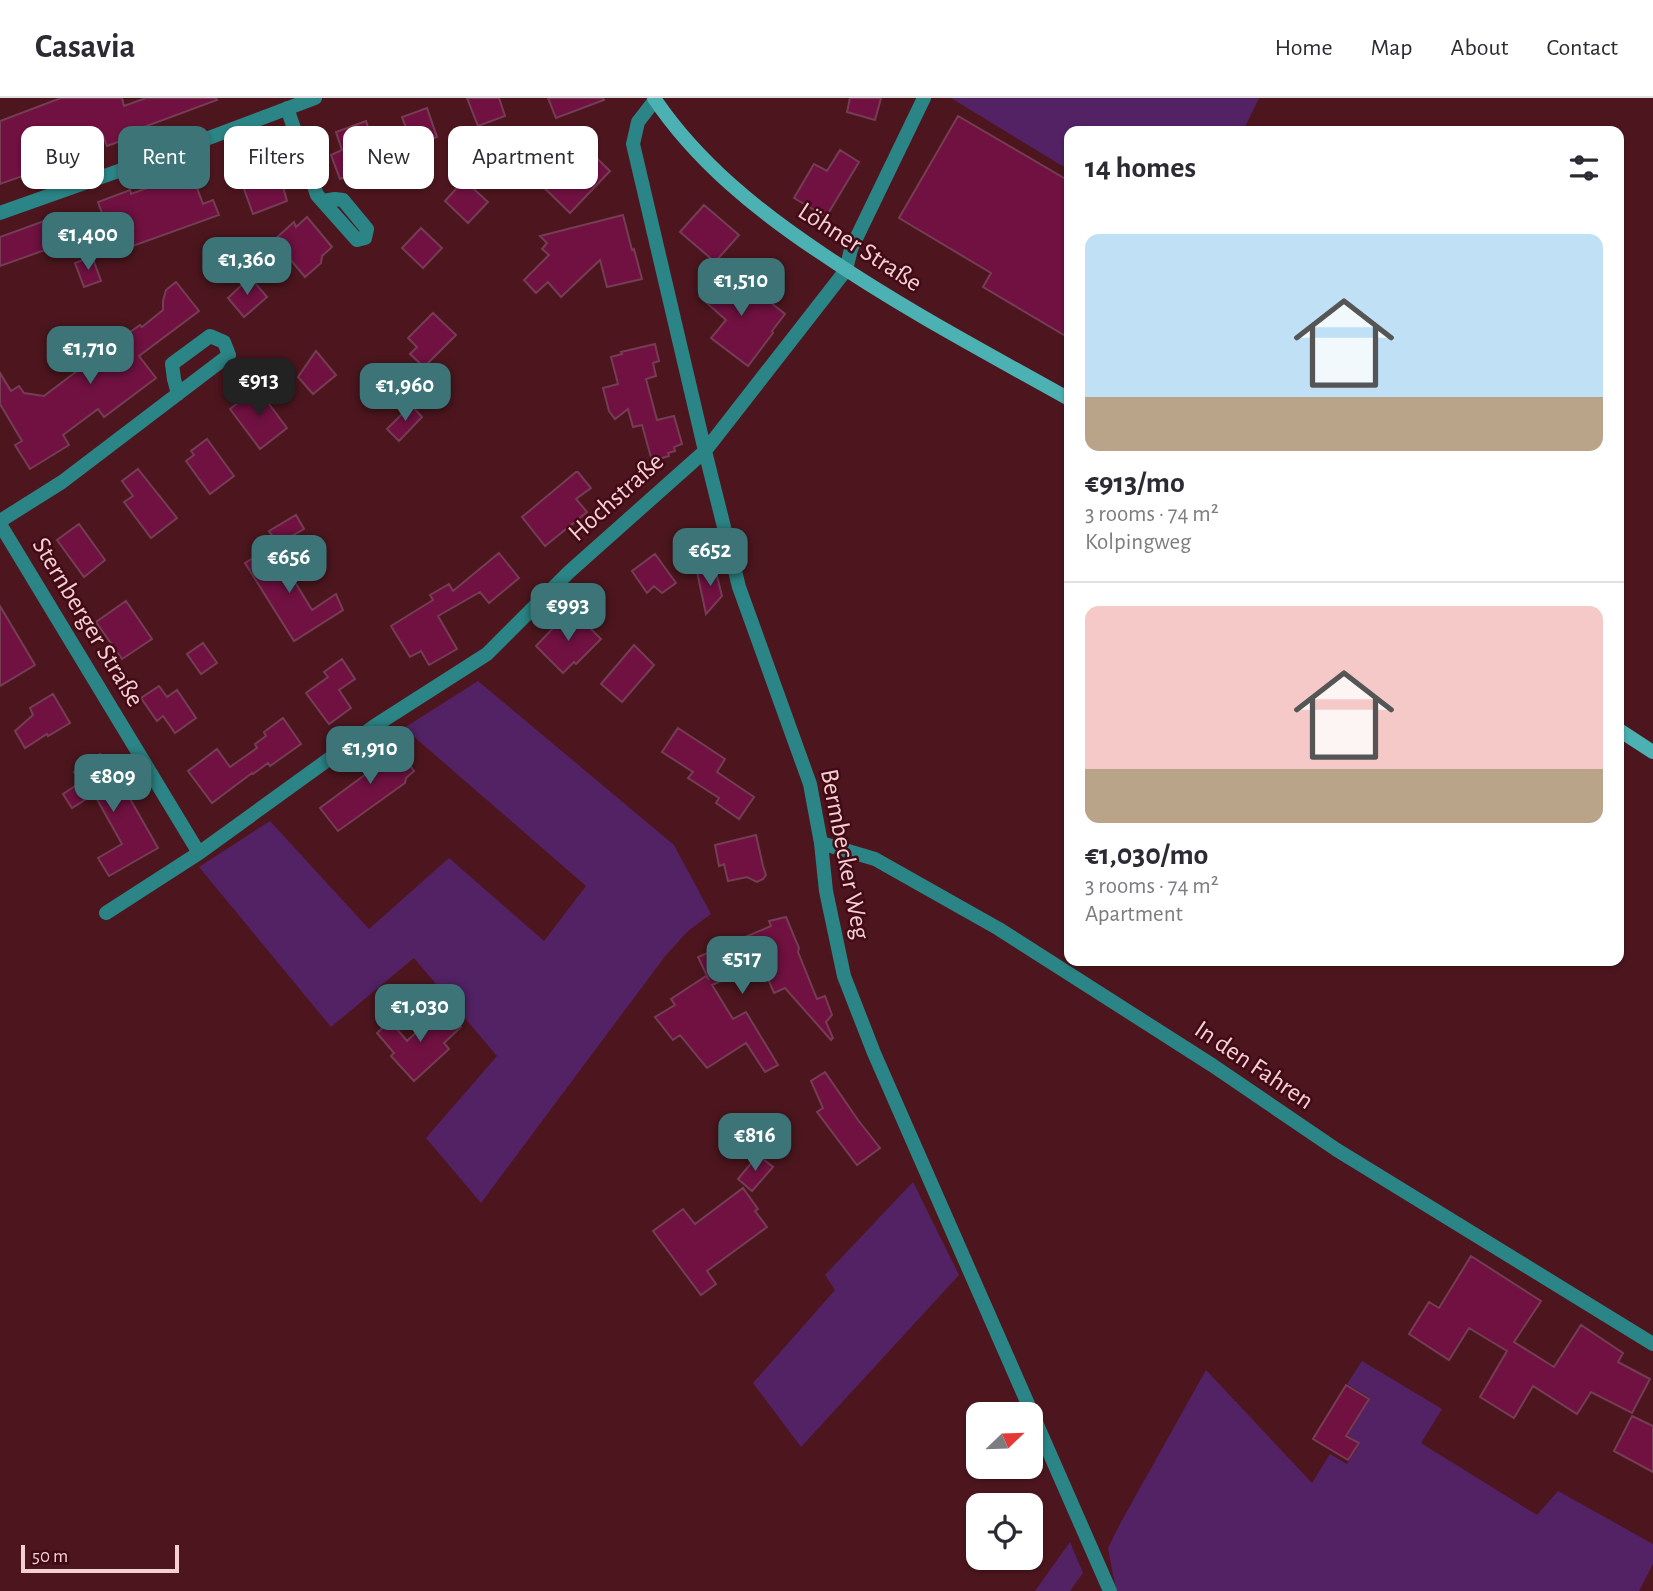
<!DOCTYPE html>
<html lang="en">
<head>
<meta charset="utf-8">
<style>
	:root { --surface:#fff; --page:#f7f7f7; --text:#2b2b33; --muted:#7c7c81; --line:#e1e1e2; --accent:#3d7478 }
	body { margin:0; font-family:"Alegreya Sans",sans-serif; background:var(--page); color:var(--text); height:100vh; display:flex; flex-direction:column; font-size:26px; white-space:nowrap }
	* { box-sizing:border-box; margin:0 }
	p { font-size:23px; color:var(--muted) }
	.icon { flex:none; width:38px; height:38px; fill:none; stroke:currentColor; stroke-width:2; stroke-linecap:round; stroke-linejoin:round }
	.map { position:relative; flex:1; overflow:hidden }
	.drawer { position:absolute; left:1064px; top:28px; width:560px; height:840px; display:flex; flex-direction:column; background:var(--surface); border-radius:14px; box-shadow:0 2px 5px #0004 }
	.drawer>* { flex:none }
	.guide { position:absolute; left:21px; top:28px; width:665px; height:63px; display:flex; gap:14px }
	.needle { width:46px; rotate:67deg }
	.tools { position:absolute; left:966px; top:1304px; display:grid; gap:14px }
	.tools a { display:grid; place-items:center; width:77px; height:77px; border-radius:14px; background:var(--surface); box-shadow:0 2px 5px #0004; font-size:35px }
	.scale { position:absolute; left:21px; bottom:18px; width:158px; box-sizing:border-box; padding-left:7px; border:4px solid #f5d0d2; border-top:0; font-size:19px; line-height:24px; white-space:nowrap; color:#f5d0d2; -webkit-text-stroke:5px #410a14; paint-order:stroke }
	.price { position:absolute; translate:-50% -60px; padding:0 16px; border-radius:14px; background:var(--accent); color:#fff; font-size:23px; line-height:46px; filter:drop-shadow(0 2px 4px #0008) }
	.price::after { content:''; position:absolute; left:50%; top:42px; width:21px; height:16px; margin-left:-10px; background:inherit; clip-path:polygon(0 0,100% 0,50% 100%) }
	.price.selected { background:#222; color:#fff }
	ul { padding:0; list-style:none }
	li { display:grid; align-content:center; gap:14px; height:371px; padding:0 21px }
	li+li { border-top:2px solid var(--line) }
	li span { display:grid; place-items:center; height:217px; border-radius:14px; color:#555 }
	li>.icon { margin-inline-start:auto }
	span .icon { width:126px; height:126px; fill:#fffc; stroke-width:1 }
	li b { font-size:30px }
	h2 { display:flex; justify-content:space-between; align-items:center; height:84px; padding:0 21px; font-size:30px }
	.pill { padding:0 24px; border-radius:14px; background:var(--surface); box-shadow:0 2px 5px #0004; font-size:24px; line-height:63px }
	.pill.selected { background:var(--accent); color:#fff }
	header { display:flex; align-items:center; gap:42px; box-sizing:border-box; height:98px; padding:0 35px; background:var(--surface); border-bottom:2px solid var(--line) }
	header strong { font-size:33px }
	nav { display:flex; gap:38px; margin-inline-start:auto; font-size:24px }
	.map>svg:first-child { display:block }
	.green { fill:#522264 }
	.building { fill:#701141; stroke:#753d54; stroke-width:2 }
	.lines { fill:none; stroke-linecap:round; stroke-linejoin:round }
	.minor { stroke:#2b8485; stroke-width:14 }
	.secondary { stroke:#4cb1b2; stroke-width:14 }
	.labels { text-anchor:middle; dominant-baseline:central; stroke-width:5; stroke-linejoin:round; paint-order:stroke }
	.street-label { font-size:26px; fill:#f5d0d2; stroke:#410a14 }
</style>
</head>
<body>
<header>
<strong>Casavia</strong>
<nav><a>Home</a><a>Map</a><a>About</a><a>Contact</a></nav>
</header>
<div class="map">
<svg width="1653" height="1493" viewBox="0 0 1653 1493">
	<rect width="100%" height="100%" fill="#4d161e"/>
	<path class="green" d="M 951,0 L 1259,0 L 1243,33 L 1069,33 L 1069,72 Z
		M 478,583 L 674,747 L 711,816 L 688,833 L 666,857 L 481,1105 L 426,1040 L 497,958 L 414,860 L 331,929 L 199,769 L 270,723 L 369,831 L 449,760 L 544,843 L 586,788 L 404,630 Z
		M 913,1084 L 959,1177 L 801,1349 L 753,1285 L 835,1192 L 825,1177 Z
		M 1362,1263 L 1442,1311 L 1421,1345 L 1537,1417 L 1558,1393 L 1653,1446 L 1653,1466 L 1639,1493 L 1117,1493 L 1115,1487 L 1108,1450 L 1121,1424 L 1206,1272 L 1312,1385 L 1330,1356 L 1347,1366 L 1360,1346 L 1348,1337 L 1370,1300 L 1347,1286 Z
		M 1070,1444 L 1083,1475 L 1070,1493 L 1035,1493 Z"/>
	<path class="building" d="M 61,0 L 122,0 L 124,8 L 146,0 L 216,0 L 217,2 L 141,30 L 143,35 L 107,48 L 102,35 L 71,47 L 76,59 L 0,86 L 0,23 Z
		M 467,0 L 499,0 L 505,18 L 478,28 Z
		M 548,0 L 603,0 L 604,2 L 556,20 Z
		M 850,0 L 881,0 L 875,22 L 847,14 Z
		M 427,10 L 437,39 L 413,48 L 402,19 Z
		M 958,18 L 1069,83 L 1069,240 L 983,189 L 991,175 L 899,120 Z
		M 366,23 L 379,62 L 401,54 L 405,78 L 385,81 L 377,86 L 372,69 L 340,81 L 331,57 L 342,52 L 336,34 Z
		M 522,32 L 539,45 L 547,37 L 571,60 L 572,58 L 575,61 L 586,50 L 610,73 L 570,115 L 526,72 L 524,74 L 502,54 Z
		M 268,51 L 273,64 L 278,72 L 287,103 L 253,116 L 234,63 Z
		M 840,52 L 859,64 L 826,119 L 794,100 L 814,66 L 827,73 Z
		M 191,74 L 203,106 L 213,102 L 219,117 L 116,154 L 98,104 L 130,92 L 131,96 Z
		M 464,82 L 488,104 L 468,125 L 445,103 Z
		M 704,107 L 739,137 L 715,164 L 680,134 Z
		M 66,115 L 76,141 L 0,168 L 0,139 Z
		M 623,117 L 632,152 L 634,151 L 642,181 L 607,189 L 600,162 L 561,199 L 548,184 L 536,195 L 524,182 L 549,157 L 542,151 L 547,145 L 540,138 Z
		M 307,119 L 332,149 L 322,158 L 321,165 L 305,179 L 274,142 L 294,124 L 296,129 Z
		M 421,130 L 442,150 L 423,170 L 402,150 Z
		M 92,158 L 101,183 L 84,189 L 75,165 Z
		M 720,174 L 749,200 L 755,192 L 785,216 L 772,233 L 773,235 L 748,268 L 711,240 L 726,222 L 699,198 Z
		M 250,179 L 267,199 L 244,219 L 228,200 Z
		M 176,184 L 199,213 L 139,258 L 156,280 L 104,319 L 98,311 L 63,337 L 69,347 L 30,371 L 15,347 L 22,343 L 0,306 L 0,275 L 11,293 L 19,288 L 24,295 L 44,298 L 81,270 L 85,276 L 107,259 L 131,249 L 123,239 L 140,227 L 142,229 L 163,212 L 163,203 L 166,192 Z
		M 433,215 L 456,237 L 424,269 L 410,256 L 417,249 L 408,240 Z
		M 655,246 L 659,263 L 653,265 L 656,278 L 646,281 L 657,322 L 674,318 L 682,346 L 674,349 L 675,353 L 668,355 L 669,358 L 652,363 L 642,327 L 633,329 L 628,311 L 615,321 L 609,313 L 603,290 L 618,286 L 611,259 L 622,256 L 621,254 Z
		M 316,253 L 336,277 L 313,296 L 298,279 Z
		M 257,290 L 287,330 L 260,351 L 230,311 Z
		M 411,307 L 422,319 L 399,343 L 387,331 Z
		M 207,341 L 234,378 L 210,396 L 186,363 L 194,357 L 191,353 Z
		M 138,371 L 177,420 L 151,440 L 124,404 L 133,398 L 122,383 Z
		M 576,374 L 578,374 L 591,390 L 576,401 L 587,414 L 545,448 L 522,419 Z
		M 296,417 L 304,431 L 278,446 L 269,433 Z
		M 79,426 L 105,462 L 84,479 L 57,442 Z
		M 273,448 L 312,512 L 336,496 L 343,512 L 294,543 L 245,465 Z
		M 499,455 L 519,480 L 489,505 L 480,494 L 438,518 L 457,551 L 429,567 L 421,553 L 410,559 L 391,528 L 433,502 L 430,497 L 449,486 L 453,493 Z
		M 655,456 L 676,485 L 662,495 L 654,488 L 647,495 L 632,473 Z
		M 715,470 L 722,498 L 706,516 L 697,474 Z
		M 126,503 L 152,541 L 122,561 L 96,524 Z
		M 0,508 L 35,567 L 0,588 Z
		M 574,514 L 601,541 L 576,566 L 574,564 L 563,575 L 536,548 L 556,527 L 559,529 Z
		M 203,545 L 217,565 L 201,576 L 187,556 Z
		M 634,547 L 654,567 L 622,604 L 601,586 Z
		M 342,561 L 355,581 L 339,592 L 351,610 L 329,626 L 306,595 L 328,579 L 324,574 Z
		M 159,588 L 167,599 L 177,592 L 196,620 L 175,635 L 163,618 L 157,623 L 141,600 Z
		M 53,596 L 70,625 L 48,638 L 47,636 L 25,650 L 15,633 L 33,617 L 30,610 Z
		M 283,620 L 301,646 L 270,668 L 268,665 L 253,676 L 252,675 L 212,705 L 188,673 L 217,651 L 230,669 L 257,650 L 255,646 L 266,638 L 264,634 Z
		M 678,630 L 725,661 L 717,674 L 754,699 L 739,721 L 716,705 L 719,700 L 688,680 L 693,674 L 662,654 Z
		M 390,640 L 414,673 L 406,680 L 405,685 L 338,733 L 320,710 L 374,670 L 366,658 Z
		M 100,656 L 116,680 L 125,701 L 129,699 L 158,750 L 109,778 L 98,760 L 122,746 L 94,696 L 72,710 L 63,696 L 81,684 L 74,674 Z
		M 756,737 L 763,768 L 766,777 L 763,781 L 757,784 L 747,779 L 728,783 L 724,766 L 719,768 L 715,747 Z
		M 786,819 L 799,850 L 798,854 L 817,901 L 825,898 L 832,917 L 826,924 L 833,940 L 831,942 L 785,890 L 774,895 L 766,876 L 762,878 L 759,870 L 755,872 L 754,868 L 712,887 L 733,921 L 746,914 L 778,967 L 765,974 L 746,945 L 707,970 L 680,937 L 673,942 L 655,919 L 675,907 L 671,901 L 706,878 L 709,882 L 698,859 L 771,828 L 769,823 Z
		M 446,912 L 461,929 L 444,945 L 449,951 L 414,983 L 391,958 L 394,955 L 377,935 L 390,923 L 407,943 L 426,925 L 428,928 Z
		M 825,974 L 858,1022 L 880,1050 L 857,1067 L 817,1014 L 823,1010 L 811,983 Z
		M 758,1057 L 773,1069 L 752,1093 L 738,1081 Z
		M 743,1090 L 758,1111 L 755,1113 L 767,1129 L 707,1173 L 716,1186 L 701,1197 L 653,1133 L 683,1111 L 695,1126 Z
		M 1471,1158 L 1541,1203 L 1514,1244 L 1554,1269 L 1581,1227 L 1623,1255 L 1618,1264 L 1650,1281 L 1632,1315 L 1591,1294 L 1577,1316 L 1533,1288 L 1514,1320 L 1480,1299 L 1507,1253 L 1469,1230 L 1449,1262 L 1409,1236 L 1429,1204 L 1439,1210 Z
		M 1346,1287 L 1369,1301 L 1346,1338 L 1359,1345 L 1348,1362 L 1313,1341 Z
		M 1632,1318 L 1653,1328 L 1653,1374 L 1614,1353 Z"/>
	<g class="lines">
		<path class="minor" d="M 655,2 L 638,24 L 633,46 L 705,353 L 739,489 L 810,686 L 821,745 L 826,793 L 844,878 L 874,955 L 1110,1493
			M 287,10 L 317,97 L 357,142 L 365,140 L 367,131 L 343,102 L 335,101 L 323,103
			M 0,115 L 158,59 L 315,0
			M 0,423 L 62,384 L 229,257 L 224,244 L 210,238 L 172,266 L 174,281 L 178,296
			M 0,426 L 199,755
			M 821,745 L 875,761 L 999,831 L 1212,967 L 1337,1052 L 1653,1246
			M 106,815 L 199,755 L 376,627 L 487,556 L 569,474 L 705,353 L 846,172 L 851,151 L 924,0"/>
		<path class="secondary" d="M 654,0 C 697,64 758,113 821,155 C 900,209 985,254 1069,301
			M 1619,632 L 1653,654"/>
	</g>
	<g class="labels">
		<g class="street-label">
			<text transform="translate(860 149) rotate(33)">Löhner Straße</text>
			<text transform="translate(616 399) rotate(-42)">Hochstraße</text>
			<text transform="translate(88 524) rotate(59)">Sternberger Straße</text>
			<text transform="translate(845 756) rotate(79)">Bermbecker Weg</text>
			<text transform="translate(1254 967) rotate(34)">In den Fahren</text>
		</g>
	</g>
</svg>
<div class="tools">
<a><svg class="needle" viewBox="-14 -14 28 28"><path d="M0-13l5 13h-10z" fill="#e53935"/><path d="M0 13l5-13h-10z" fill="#7c7c81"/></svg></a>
<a><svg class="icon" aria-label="locate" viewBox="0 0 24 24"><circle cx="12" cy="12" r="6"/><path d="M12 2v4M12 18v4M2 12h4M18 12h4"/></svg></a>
</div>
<div class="scale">50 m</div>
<b class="price" style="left:88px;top:174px">€1,400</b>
<b class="price" style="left:247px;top:199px">€1,360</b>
<b class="price" style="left:741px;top:220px">€1,510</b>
<b class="price" style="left:90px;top:288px">€1,710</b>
<b class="price selected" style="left:259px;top:320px">€913</b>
<b class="price" style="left:405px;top:325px">€1,960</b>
<b class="price" style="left:710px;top:490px">€652</b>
<b class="price" style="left:289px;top:497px">€656</b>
<b class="price" style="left:568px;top:545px">€993</b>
<b class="price" style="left:370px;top:688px">€1,910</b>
<b class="price" style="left:113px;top:716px">€809</b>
<b class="price" style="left:742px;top:898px">€517</b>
<b class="price" style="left:420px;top:946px">€1,030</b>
<b class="price" style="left:755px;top:1075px">€816</b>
<div class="guide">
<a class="pill">Buy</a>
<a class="pill selected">Rent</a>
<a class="pill">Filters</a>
<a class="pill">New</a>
<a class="pill">Apartment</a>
</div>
<section class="drawer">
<h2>14 homes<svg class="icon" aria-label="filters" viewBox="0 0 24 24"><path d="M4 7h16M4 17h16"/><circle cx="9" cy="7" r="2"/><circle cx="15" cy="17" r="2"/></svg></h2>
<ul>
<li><span style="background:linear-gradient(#bfe0f5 75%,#b9a48a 0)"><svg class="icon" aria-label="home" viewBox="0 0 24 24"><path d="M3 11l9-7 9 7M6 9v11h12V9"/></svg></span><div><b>€913/mo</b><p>3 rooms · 74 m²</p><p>Kolpingweg</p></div></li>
<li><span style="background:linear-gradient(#f6c9c9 75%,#b9a48a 0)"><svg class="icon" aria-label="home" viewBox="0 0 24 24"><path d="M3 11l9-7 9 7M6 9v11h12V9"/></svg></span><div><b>€1,030/mo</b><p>3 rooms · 74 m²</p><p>Apartment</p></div></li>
</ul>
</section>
</div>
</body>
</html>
